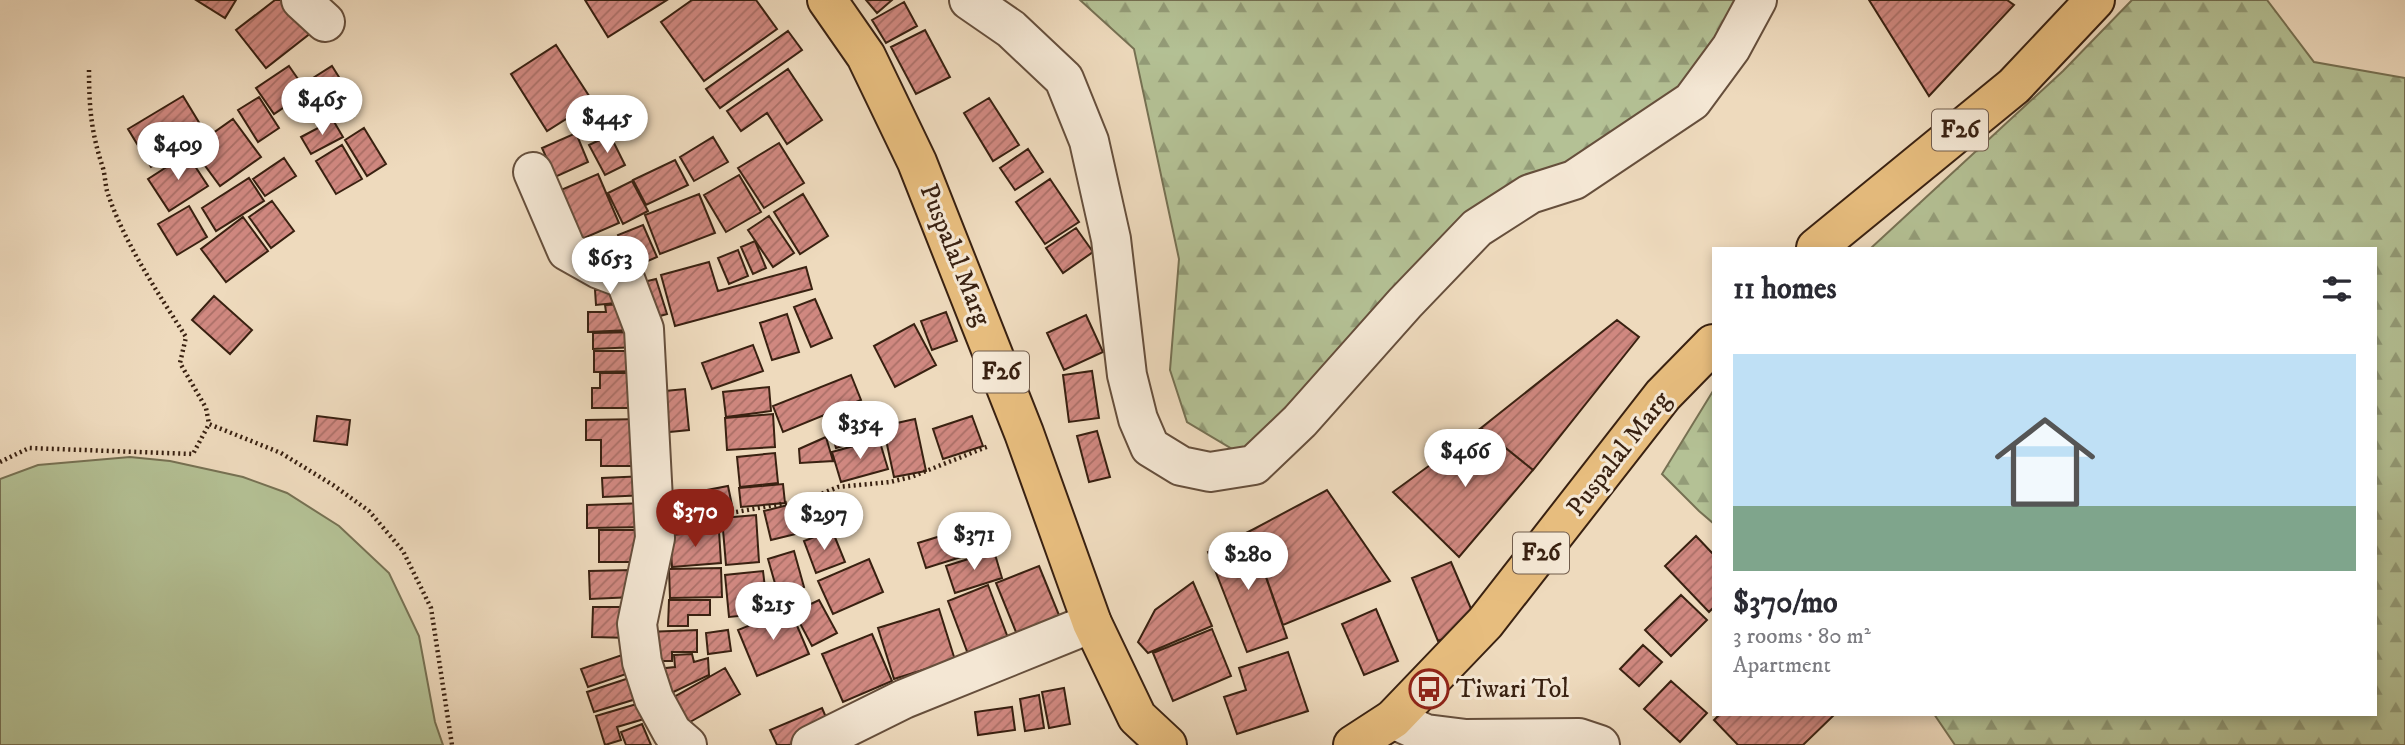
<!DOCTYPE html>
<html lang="en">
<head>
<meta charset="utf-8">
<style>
	:root { --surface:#fff; --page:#f7f7f7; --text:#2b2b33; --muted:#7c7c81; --line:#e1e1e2; --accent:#8f2418 }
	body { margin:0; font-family:"IM FELL DW Pica",serif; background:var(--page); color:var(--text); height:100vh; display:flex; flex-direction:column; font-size:26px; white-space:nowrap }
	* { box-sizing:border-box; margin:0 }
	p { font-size:23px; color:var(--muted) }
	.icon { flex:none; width:38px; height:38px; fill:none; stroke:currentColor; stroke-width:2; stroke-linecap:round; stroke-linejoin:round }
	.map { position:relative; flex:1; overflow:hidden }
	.sheet { position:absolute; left:1712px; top:247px; width:665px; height:469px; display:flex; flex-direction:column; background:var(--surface); border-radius:0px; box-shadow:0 4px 10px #0003 }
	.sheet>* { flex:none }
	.price { position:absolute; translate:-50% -60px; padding:0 16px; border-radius:24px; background:#fff; color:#222; font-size:23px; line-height:46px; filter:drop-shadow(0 2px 4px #0008) }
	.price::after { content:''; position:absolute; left:50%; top:42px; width:21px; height:16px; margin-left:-10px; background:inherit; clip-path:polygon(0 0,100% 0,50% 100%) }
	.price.on { background:var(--accent); color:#fff }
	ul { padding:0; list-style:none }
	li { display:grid; align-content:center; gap:14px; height:371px; padding:0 21px }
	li+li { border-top:2px solid var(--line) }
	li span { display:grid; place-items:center; height:217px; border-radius:0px; color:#555 }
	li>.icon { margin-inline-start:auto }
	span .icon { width:126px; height:126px; fill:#fffc; stroke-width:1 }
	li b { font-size:30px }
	h2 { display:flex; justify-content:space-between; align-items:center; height:84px; padding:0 21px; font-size:30px }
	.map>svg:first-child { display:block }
	.forest { fill:url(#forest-firs); stroke:#767153; stroke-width:2 }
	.garden { fill:#b4c195; stroke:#767153; stroke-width:2 }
	.building { fill:url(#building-hatch); stroke:#392111; stroke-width:2 }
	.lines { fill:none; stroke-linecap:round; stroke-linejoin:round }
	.minor-casing { stroke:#664f3c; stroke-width:42 }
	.major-casing { stroke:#392111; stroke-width:42 }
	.path { stroke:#392111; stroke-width:4.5; stroke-dasharray:2 3.5; stroke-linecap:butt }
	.minor { stroke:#f4e7d4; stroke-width:38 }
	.major { stroke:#e7bd7e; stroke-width:38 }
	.labels { text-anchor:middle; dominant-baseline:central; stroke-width:6; stroke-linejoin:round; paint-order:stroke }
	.shield { fill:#f4e7d4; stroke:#715c4c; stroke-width:2 }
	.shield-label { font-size:24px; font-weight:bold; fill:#392111 }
	.street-label { font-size:26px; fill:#392111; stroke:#f4e7d4 }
	.poi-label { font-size:26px; fill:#392111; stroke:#f4e7d4; text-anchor:start }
</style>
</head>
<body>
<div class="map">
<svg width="2405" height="745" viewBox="0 0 2405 745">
	<defs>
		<pattern id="forest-firs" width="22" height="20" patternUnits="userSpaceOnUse" patternTransform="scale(1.75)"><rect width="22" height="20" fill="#b4c195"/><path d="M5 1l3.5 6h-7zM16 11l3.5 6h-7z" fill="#939c78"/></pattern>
		<pattern id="building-hatch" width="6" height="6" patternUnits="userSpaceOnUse" patternTransform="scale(1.75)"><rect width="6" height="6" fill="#d08880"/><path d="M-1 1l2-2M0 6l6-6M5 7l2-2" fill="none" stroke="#aa6f67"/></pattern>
	</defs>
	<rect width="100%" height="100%" fill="#eedabd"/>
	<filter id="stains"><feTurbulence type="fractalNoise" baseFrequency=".00286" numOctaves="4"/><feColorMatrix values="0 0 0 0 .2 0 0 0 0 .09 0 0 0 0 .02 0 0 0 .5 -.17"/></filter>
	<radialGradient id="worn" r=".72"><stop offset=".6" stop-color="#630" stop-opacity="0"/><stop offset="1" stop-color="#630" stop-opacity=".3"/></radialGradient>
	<path class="forest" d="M 1080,0 L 1748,0 L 1716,90 L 1417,263 L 1310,421 L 1239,453 L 1187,422 L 1170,370 L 1179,259 L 1134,49 Z
		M 2132,0 L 2267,0 L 2314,62 L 2405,78 L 2405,745 L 1955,745 L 1934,714 L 2375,714 L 2375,248 L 1871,248 L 2063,71 Z
		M 1713,391 L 1713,523 L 1699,511 L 1662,474 Z"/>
	<path class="garden" d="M 130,457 L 170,461 L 243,477 L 287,493 L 339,526 L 389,573 L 419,636 L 435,722 L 443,745 L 0,745 L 0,479 L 38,465 Z"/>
	<path class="building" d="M 196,0 L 236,0 L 225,18 Z
		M 275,0 L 286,0 L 312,32 L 266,68 L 236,30 Z
		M 585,0 L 667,0 L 608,37 Z
		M 692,0 L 756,0 L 777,29 L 704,81 L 661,22 Z
		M 866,0 L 892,0 L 877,13 Z
		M 1869,0 L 2007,0 L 2014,5 L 1929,96 Z
		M 904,2 L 917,26 L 886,43 L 872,20 Z
		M 925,30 L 950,77 L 916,94 L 891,47 Z
		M 788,31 L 802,50 L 720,108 L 706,89 Z
		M 556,45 L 593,102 L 547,131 L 511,74 Z
		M 289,66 L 307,92 L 274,114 L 256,88 Z
		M 332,66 L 354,101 L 326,118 L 305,83 Z
		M 788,69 L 822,120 L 787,144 L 767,113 L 741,131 L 727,111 Z
		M 183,96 L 206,134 L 151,167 L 128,129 Z
		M 259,97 L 279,128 L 258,142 L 238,110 Z
		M 989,98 L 1019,145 L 993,161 L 964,113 Z
		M 233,119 L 261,157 L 220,186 L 192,148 Z
		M 333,120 L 343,137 L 311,154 L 301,137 Z
		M 364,128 L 386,164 L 367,176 L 345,140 Z
		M 576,133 L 588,162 L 555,177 L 542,148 Z
		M 610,135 L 625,165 L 605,175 L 589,145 Z
		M 713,137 L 728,162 L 694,181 L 680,157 Z
		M 779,143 L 804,183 L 764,208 L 738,168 Z
		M 342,145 L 362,179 L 336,194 L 316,161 Z
		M 1028,149 L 1043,172 L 1015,190 L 1000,168 Z
		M 187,154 L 208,186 L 169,211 L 148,179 Z
		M 284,158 L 296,176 L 265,196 L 253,179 Z
		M 675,160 L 688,185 L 646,205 L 633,180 Z
		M 598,174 L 619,223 L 575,242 L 554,193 Z
		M 739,175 L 761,212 L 726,232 L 704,195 Z
		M 249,178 L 264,201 L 216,231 L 202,208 Z
		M 1050,179 L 1079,222 L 1045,244 L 1016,202 Z
		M 632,181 L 648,211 L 623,224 L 608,193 Z
		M 699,194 L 715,233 L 660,254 L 645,215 Z
		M 803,194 L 828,236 L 800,254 L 774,212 Z
		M 272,201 L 294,231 L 271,248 L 249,217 Z
		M 189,206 L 207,237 L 177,255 L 158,224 Z
		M 769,216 L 794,253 L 773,267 L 748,230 Z
		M 243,217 L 268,251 L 226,282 L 201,249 Z
		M 643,225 L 657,257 L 632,268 L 618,235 Z
		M 1076,228 L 1093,252 L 1063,273 L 1046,248 Z
		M 755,241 L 766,268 L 753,274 L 741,247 Z
		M 738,250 L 748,276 L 729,284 L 718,258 Z
		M 709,262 L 718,291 L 806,267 L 812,289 L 675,326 L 661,275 Z
		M 656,279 L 667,314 L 646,320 L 635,284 Z
		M 624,287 L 626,302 L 596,305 L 595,290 Z
		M 214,296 L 252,330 L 230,354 L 192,320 Z
		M 815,299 L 832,338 L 811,347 L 794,307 Z
		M 630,304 L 631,330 L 588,332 L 588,312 L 606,312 L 605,305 Z
		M 946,312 L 957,341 L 932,350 L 921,321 Z
		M 787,314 L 799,352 L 772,360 L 760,323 Z
		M 1086,315 L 1103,352 L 1064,370 L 1047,333 Z
		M 1617,320 L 1639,337 L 1533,470 L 1481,428 Z
		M 914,324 L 936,365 L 895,387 L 874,346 Z
		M 637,332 L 637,347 L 593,349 L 593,333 Z
		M 753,345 L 763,371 L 712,389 L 702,363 Z
		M 594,351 L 643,351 L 644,371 L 594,372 Z
		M 1092,371 L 1099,418 L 1069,422 L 1063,375 Z
		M 600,373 L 644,373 L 644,408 L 592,408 L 592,388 L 600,388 Z
		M 851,375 L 861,400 L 783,432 L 773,406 Z
		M 769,387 L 771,411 L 726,417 L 723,392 Z
		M 685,389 L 689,430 L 660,433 L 655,392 Z
		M 773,414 L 775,447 L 727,450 L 725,418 Z
		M 317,416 L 350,420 L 347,445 L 314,441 Z
		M 972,416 L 983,446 L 943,459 L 933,429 Z
		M 644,419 L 644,466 L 601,466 L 601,440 L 586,440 L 586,420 Z
		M 915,419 L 926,471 L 894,477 L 883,426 Z
		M 877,420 L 882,435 L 836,448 L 832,433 Z
		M 1481,428 L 1533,470 L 1459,557 L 1393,492 Z
		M 1097,431 L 1110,477 L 1089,482 L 1077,436 Z
		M 826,437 L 833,461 L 800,463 L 799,449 Z
		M 879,439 L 888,469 L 841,482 L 832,452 Z
		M 775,453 L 778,483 L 740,487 L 737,457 Z
		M 646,476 L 647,495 L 603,497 L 602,478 Z
		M 783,484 L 785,503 L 741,507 L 739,488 Z
		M 728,486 L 733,510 L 696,517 L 691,493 Z
		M 1327,490 L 1390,581 L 1283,625 L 1250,531 Z
		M 686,494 L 689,526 L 667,529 L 663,497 Z
		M 804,501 L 812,530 L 771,540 L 764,511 Z
		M 647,503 L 648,527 L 587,528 L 587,505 Z
		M 756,515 L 759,562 L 726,565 L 722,518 Z
		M 986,522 L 993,547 L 926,568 L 918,543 Z
		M 599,530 L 647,530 L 647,562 L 599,562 Z
		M 832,530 L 845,562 L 816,573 L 804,541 Z
		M 719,531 L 721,563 L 672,567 L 670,535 Z
		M 1250,531 L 1287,638 L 1247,652 L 1208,552 Z
		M 1696,536 L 1713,554 L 1713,608 L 1709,612 L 1665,566 Z
		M 794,551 L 804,587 L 778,594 L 768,559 Z
		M 994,551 L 1002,578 L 955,593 L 946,566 Z
		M 869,559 L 883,592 L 833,614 L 818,581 Z
		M 1451,562 L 1478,625 L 1438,641 L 1412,578 Z
		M 1039,566 L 1061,620 L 1018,637 L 996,583 Z
		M 721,568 L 722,597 L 670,598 L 669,569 Z
		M 633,570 L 634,597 L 590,599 L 589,571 Z
		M 763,571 L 768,613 L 729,617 L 725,575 Z
		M 1193,582 L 1212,626 L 1148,653 L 1138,642 L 1155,610 Z
		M 988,585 L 1008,638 L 968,654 L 948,601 Z
		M 1681,595 L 1707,620 L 1671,656 L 1645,630 Z
		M 669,600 L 710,600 L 710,615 L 688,615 L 688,626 L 668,626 Z
		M 819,600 L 837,633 L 812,646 L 794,612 Z
		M 593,607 L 631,607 L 631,638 L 592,637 Z
		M 790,609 L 809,654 L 757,676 L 738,630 Z
		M 939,609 L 955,660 L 894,679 L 878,628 Z
		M 1376,609 L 1398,661 L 1364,675 L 1342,624 Z
		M 1212,629 L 1231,676 L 1173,701 L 1153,653 Z
		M 697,630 L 697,652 L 672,652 L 672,661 L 647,661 L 646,632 Z
		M 728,630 L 731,651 L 708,654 L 706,633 Z
		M 872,634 L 892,681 L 843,702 L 822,654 Z
		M 1643,645 L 1662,662 L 1639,686 L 1620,669 Z
		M 1288,652 L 1308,711 L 1237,734 L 1224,697 L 1246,690 L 1239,668 Z
		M 628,653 L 635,671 L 588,687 L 581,669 Z
		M 692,654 L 694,662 L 708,658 L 709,675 L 661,698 L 657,669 L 675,667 L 674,655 Z
		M 725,668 L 740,694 L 681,727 L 667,701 Z
		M 629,678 L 636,699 L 594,712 L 587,692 Z
		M 1671,681 L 1707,713 L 1680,742 L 1644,709 Z
		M 1064,688 L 1070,724 L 1049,728 L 1042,692 Z
		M 1039,695 L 1044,728 L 1025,731 L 1020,699 Z
		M 640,703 L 644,719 L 617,727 L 621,740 L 605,745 L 596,716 Z
		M 1012,707 L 1015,730 L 978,735 L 975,712 Z
		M 822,708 L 831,729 L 793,745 L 777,745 L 770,730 Z
		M 1720,714 L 1835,714 L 1803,745 L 1738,745 L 1714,720 Z
		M 642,724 L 651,745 L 626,745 L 621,732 Z"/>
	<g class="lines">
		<g class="minor-casing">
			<path id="minor" d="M 301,0 L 325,22
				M 969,0 L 1011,29 L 1064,79 L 1089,141 L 1111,239 L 1127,375 L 1138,419 L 1150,447 L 1181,466 L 1210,472 L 1254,465 L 1300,421 L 1405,303 L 1477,228 L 1530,194 L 1574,180 L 1692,101 L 1731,48 L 1757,0
				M 533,172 L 567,251 L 599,269 L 625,279 L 644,329 L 655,538 L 637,624 L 642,662 L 654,699 L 672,732 L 687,745
				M 1393,719 L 1426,734 L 1466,739 L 1579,738 L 1600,745
				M 811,745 L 904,699 L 1092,623"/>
		</g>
		<g class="major-casing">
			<path id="major" d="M 827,0 L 866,56 L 917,162 L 1024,433 L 1092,623 L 1137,717 L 1167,745
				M 1816,248 L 2014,86 L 2095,0
				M 1353,745 L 1393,719 L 1485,623 L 1663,395 L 1713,344"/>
		</g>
		<path class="path" d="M 89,70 C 89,106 91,131 102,165 C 105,173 105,183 107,191 C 123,241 158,293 186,337 L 180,363 L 206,408 L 209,424
			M 0,462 L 29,448 L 193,454 L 209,424 L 281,453 L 333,485 L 369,511 L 403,551 L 431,608 L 452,745
			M 689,530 L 719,528 L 719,515 L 792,502 L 816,496 L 838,487 L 890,482 L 911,477 L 989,446"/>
		<use href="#minor" class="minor"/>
		<use href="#major" class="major"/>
	</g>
	<defs>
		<g id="bus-ring" transform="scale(2.0125)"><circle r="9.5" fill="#f4e7d4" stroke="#8f2418" stroke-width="1.5"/><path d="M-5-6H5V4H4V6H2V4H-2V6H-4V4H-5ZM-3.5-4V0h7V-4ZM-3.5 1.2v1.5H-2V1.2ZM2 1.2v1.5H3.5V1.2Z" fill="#8f2418"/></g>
	</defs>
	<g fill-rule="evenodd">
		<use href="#bus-ring" x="1429" y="689"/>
	</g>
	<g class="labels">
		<g class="shield">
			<rect x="1932" y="109.5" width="56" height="41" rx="5"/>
			<rect x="973" y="351.5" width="56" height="41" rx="5"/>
			<rect x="1513" y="532.5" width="56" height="41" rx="5"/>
		</g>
		<g class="shield-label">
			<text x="1960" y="130">F26</text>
			<text x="1001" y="372">F26</text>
			<text x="1541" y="553">F26</text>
		</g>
		<g class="street-label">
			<text transform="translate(955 255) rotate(68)">Puspalal Marg</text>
			<text transform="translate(1619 454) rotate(-52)">Puspalal Marg</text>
		</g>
		<g class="poi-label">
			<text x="1456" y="689">Tiwari Tol</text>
		</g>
	</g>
	<rect width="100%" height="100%" filter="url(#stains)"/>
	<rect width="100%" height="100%" fill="url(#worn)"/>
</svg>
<b class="price" style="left:322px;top:137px">$465</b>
<b class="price" style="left:607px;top:155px">$445</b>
<b class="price" style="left:178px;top:182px">$409</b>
<b class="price" style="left:610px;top:296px">$653</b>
<b class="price" style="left:860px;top:461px">$354</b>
<b class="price" style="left:1465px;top:489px">$466</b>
<b class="price on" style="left:695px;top:549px">$370</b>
<b class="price" style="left:824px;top:552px">$297</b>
<b class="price" style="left:974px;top:572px">$371</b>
<b class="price" style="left:1248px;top:592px">$280</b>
<b class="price" style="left:773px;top:642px">$215</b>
<section class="sheet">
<h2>11 homes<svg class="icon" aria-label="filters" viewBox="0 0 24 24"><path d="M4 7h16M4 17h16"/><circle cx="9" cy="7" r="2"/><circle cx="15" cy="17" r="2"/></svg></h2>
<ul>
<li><span style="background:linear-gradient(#bfe0f5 70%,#7fa58c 0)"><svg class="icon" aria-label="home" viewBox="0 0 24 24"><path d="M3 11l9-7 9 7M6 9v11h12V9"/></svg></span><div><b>$370/mo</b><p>3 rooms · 80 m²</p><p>Apartment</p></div></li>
</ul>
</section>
</div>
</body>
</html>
